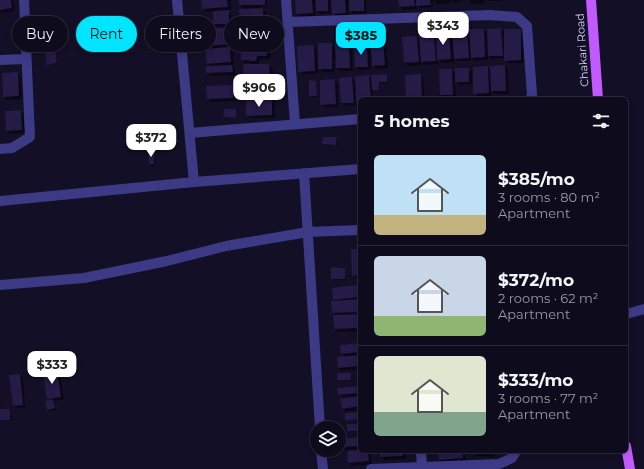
<!DOCTYPE html>
<html lang="en">
<head>
<meta charset="utf-8">
<style>
	:root { --surface:#0e0b1c; --page:#171425; --text:#f1f3f6; --muted:#9b9ba3; --line:#2e2b3b; --accent:#00e5ff }
	body { margin:0; font-family:Montserrat,sans-serif; background:var(--page); color:var(--text); height:100vh; display:flex; flex-direction:column; font-size:15px; white-space:nowrap }
	* { box-sizing:border-box; margin:0 }
	p { font-size:13px; color:var(--muted) }
	.icon { flex:none; width:22px; height:22px; fill:none; stroke:currentColor; stroke-width:2; stroke-linecap:round; stroke-linejoin:round }
	.map { position:relative; flex:1; overflow:hidden }
	.details { position:absolute; left:358px; top:97px; width:270px; height:356px; display:flex; flex-direction:column; background:var(--surface); border-radius:6px; box-shadow:0 2px 6px #0003,0 0 0 1px var(--line) }
	.details>* { flex:none }
	.top-card { position:absolute; left:12px; top:16px; width:286px; height:36px; display:flex; gap:8px }
	.buttons { position:absolute; left:310px; top:421px; display:grid; gap:8px }
	.buttons a { display:grid; place-items:center; width:36px; height:36px; border-radius:50%; background:var(--surface); box-shadow:0 2px 6px #0003,0 0 0 1px var(--line); font-size:20px }
	.price { position:absolute; translate:-50% -34px; padding:0 9px; border-radius:8px; background:#fff; color:#222; font-size:13px; line-height:26px; filter:drop-shadow(0 1px 2px #0008) }
	.price::after { content:''; position:absolute; left:50%; top:24px; width:12px; height:9px; margin-left:-6px; background:inherit; clip-path:polygon(0 0,100% 0,50% 100%) }
	.price.on { background:var(--accent); color:#111 }
	ul { padding:0; list-style:none }
	li { display:flex; align-items:center; gap:12px; height:100px; padding:0 16px }
	li+li { border-top:1px solid var(--line) }
	li span { display:grid; place-items:center; flex:none; width:112px; height:80px; border-radius:6px; color:#555 }
	li>.icon { margin-inline-start:auto }
	span .icon { width:48px; height:48px; fill:#fffc; stroke-width:1 }
	li b { font-size:17px }
	h2 { display:flex; justify-content:space-between; align-items:center; height:48px; padding:0 16px; font-size:17px }
	.chip { padding:0 14px; border-radius:18px; background:var(--surface); box-shadow:0 2px 6px #0003,0 0 0 1px var(--line); font-size:14px; line-height:36px }
	.chip.on { background:var(--accent); color:#111 }
	.map>svg:first-child { display:block }
	.shadow { fill:#0007 }
	.building { fill:#241b47 }
	.lines { fill:none; stroke-linecap:round; stroke-linejoin:round }
	.minor { stroke:#3d3a85; stroke-width:10 }
	.major { stroke:#c25bff; stroke-width:10 }
	.labels { text-anchor:middle; dominant-baseline:central; stroke-width:4; stroke-linejoin:round; paint-order:stroke }
	.street-label { font-size:11px; fill:#d9d4ff; stroke:#130f26 }
</style>
</head>
<body>
<div class="map">
<svg width="644" height="469" viewBox="0 0 644 469">
	<rect width="100%" height="100%" fill="#130f26"/>
	<path class="shadow" d="M 0,0 L 13,0 L 15,11 L 1,13 Z
		M 202,0 L 230,0 L 231,9 L 227,10 L 231,15 L 232,26 L 227,27 L 232,31 L 233,47 L 229,47 L 233,51 L 234,64 L 231,65 L 235,69 L 235,75 L 210,76 L 207,72 L 211,67 L 208,64 L 211,50 L 207,45 L 223,27 L 218,27 L 214,24 L 214,11 L 207,12 L 203,9 Z
		M 240,0 L 267,0 L 267,7 L 261,7 L 266,12 L 267,26 L 244,26 L 241,23 L 240,10 L 244,9 L 240,5 Z
		M 296,0 L 315,0 L 315,7 L 317,7 L 317,0 L 366,0 L 367,14 L 353,14 L 348,9 L 349,16 L 336,16 L 333,13 L 332,3 L 331,3 L 331,14 L 320,14 L 315,9 L 316,16 L 300,17 L 297,14 Z
		M 399,0 L 433,0 L 433,7 L 421,8 L 417,5 L 417,9 L 403,10 L 400,6 Z
		M 433,0 L 450,0 L 451,3 L 438,4 Z
		M 452,0 L 460,0 L 460,3 L 455,3 Z
		M 469,0 L 485,0 L 485,3 L 472,4 Z
		M 488,0 L 501,0 L 501,1 L 489,1 Z
		M 501,29 L 505,33 L 521,30 L 524,33 L 524,63 L 508,63 L 505,58 L 492,59 L 488,55 L 488,60 L 475,61 L 471,57 L 471,61 L 458,61 L 453,57 L 454,62 L 442,63 L 438,59 L 438,64 L 425,65 L 421,61 L 421,65 L 408,66 L 405,62 L 417,37 L 421,41 L 434,36 L 437,39 L 449,33 L 453,38 L 467,31 L 471,36 L 484,30 L 488,34 Z
		M 267,32 L 270,35 L 270,44 L 254,44 L 254,46 L 267,46 L 270,49 L 270,59 L 259,59 L 259,65 L 269,65 L 272,68 L 273,76 L 246,77 L 246,79 L 273,78 L 273,80 L 248,80 L 244,77 L 251,63 L 245,63 L 242,60 L 248,46 L 243,41 Z
		M 383,40 L 386,43 L 388,68 L 376,69 L 371,63 L 371,70 L 359,70 L 356,67 L 366,45 L 371,51 Z
		M 331,44 L 336,49 L 349,45 L 352,48 L 353,71 L 340,71 L 337,68 L 336,60 L 334,60 L 335,72 L 323,72 L 318,67 L 318,74 L 303,74 L 299,71 L 314,46 L 317,49 L 318,67 L 319,67 Z
		M 55,48 L 58,64 L 50,65 L 48,64 Z
		M 505,66 L 508,69 L 509,94 L 495,94 L 491,90 L 491,96 L 478,96 L 474,93 L 487,67 L 492,72 Z
		M 468,69 L 472,72 L 472,84 L 460,85 L 455,80 L 456,97 L 444,98 L 441,95 L 452,70 L 456,74 Z
		M 18,73 L 21,76 L 22,99 L 7,100 L 4,97 Z
		M 386,75 L 388,83 L 379,83 L 380,91 L 373,89 L 373,99 L 360,99 L 360,105 L 356,101 L 356,105 L 345,106 L 341,103 L 351,78 L 356,83 L 369,76 L 372,80 Z
		M 420,75 L 423,78 L 425,99 L 408,99 Z
		M 335,80 L 338,84 L 338,107 L 324,107 L 321,104 Z
		M 269,81 L 273,85 L 274,99 L 270,99 L 275,104 L 275,118 L 250,118 L 247,115 L 252,101 L 247,97 Z
		M 316,82 L 317,97 L 312,97 L 310,95 Z
		M 233,86 L 236,90 L 236,101 L 211,102 L 208,99 Z
		M 235,110 L 237,118 L 224,117 Z
		M 20,111 L 23,114 L 25,133 L 10,134 L 7,131 Z
		M 336,138 L 337,145 L 323,144 Z
		M 154,154 L 155,165 L 151,165 L 150,164 Z
		M 360,250 L 360,278 L 356,278 L 353,275 Z
		M 344,269 L 346,280 L 332,279 Z
		M 357,286 L 360,289 L 360,331 L 338,332 L 335,329 L 336,316 L 333,313 L 334,302 L 333,289 Z
		M 360,344 L 360,369 L 342,371 L 338,368 L 346,357 L 342,354 Z
		M 57,372 L 60,375 L 64,399 L 54,401 L 56,410 L 49,411 L 48,409 L 51,401 L 48,398 Z
		M 351,374 L 352,381 L 338,380 Z
		M 20,375 L 23,378 L 25,408 L 17,408 L 13,405 Z
		M 360,387 L 360,409 L 346,412 L 343,408 L 358,396 L 342,397 L 339,394 Z
		M 0,397 L 1,410 L 11,411 L 11,421 L 1,419 Z
		M 360,425 L 360,432 L 348,431 Z
		M 360,438 L 360,449 L 346,450 L 343,446 Z
		M 368,451 L 370,454 L 372,464 L 352,466 L 349,462 Z
		M 381,451 L 406,451 L 406,459 L 384,460 L 381,457 Z
		M 439,451 L 465,451 L 466,460 L 443,463 L 440,460 Z
		M 474,451 L 494,451 L 494,457 L 477,456 Z"/>
	<path class="building" d="M 0,0 L 11,0 L 12,8 L 0,10 Z
		M 201,0 L 227,0 L 228,7 L 202,9 Z
		M 239,0 L 265,0 L 265,5 L 239,5 Z
		M 295,0 L 312,0 L 313,13 L 296,14 Z
		M 316,0 L 328,0 L 328,11 L 316,11 Z
		M 331,0 L 345,0 L 346,13 L 332,14 Z
		M 349,0 L 364,0 L 364,11 L 349,11 Z
		M 398,0 L 414,0 L 415,6 L 399,7 Z
		M 416,0 L 430,0 L 431,5 L 416,6 Z
		M 263,8 L 264,23 L 240,23 L 239,9 Z
		M 229,10 L 229,24 L 213,24 L 213,11 Z
		M 229,27 L 231,44 L 206,46 L 204,29 Z
		M 501,28 L 503,56 L 488,56 L 487,29 Z
		M 469,29 L 484,29 L 485,57 L 471,58 Z
		M 504,29 L 521,29 L 521,60 L 504,61 Z
		M 467,30 L 469,58 L 454,59 L 452,31 Z
		M 267,31 L 268,41 L 242,42 L 242,32 Z
		M 449,32 L 451,59 L 437,60 L 436,33 Z
		M 434,35 L 436,61 L 421,62 L 419,36 Z
		M 417,36 L 419,62 L 404,63 L 402,37 Z
		M 383,39 L 385,65 L 372,66 L 370,40 Z
		M 318,43 L 332,43 L 332,69 L 318,69 Z
		M 335,44 L 349,44 L 350,68 L 336,68 Z
		M 367,44 L 368,67 L 355,67 L 354,45 Z
		M 241,45 L 267,45 L 267,56 L 257,56 L 256,61 L 241,60 Z
		M 314,45 L 315,71 L 298,72 L 297,46 Z
		M 55,47 L 57,63 L 47,65 L 45,48 Z
		M 230,47 L 231,62 L 207,64 L 205,49 Z
		M 243,64 L 269,64 L 270,77 L 244,78 Z
		M 232,65 L 233,72 L 206,73 L 206,66 Z
		M 505,65 L 506,91 L 491,91 L 490,66 Z
		M 488,66 L 489,93 L 473,94 L 473,67 Z
		M 455,68 L 469,68 L 469,82 L 455,82 Z
		M 439,69 L 452,69 L 453,95 L 440,95 Z
		M 18,72 L 19,96 L 3,97 L 2,73 Z
		M 387,74 L 387,82 L 379,82 L 379,90 L 372,90 L 371,75 Z
		M 421,74 L 422,98 L 406,99 L 405,75 Z
		M 369,75 L 371,99 L 360,99 L 360,102 L 356,103 L 355,76 Z
		M 352,77 L 354,103 L 341,103 L 339,78 Z
		M 335,79 L 336,104 L 320,105 L 320,80 Z
		M 309,80 L 316,81 L 317,96 L 309,96 Z
		M 270,81 L 271,96 L 246,97 L 245,82 Z
		M 233,85 L 233,98 L 207,99 L 206,86 Z
		M 246,100 L 272,100 L 272,115 L 246,116 Z
		M 224,109 L 236,109 L 236,118 L 223,117 Z
		M 21,110 L 22,130 L 6,131 L 5,111 Z
		M 323,137 L 336,137 L 336,145 L 322,144 Z
		M 148,153 L 154,153 L 154,164 L 149,164 Z
		M 351,249 L 360,249 L 360,275 L 352,276 Z
		M 331,267 L 345,268 L 345,279 L 331,279 Z
		M 357,285 L 359,297 L 333,300 L 332,288 Z
		M 360,299 L 360,312 L 332,313 L 331,301 Z
		M 360,314 L 360,328 L 334,329 L 333,315 Z
		M 360,343 L 360,352 L 341,354 L 340,345 Z
		M 360,355 L 360,366 L 338,368 L 337,357 Z
		M 57,371 L 61,397 L 47,399 L 43,373 Z
		M 337,373 L 351,373 L 351,380 L 337,380 Z
		M 20,374 L 23,405 L 13,406 L 9,375 Z
		M 360,386 L 360,393 L 338,395 L 337,388 Z
		M 360,396 L 360,406 L 342,409 L 340,399 Z
		M 53,399 L 55,408 L 47,410 L 45,401 Z
		M 0,409 L 10,409 L 10,420 L 0,420 Z
		M 360,412 L 360,419 L 345,420 L 345,413 Z
		M 347,424 L 360,424 L 360,431 L 347,431 Z
		M 360,437 L 360,446 L 342,447 L 341,439 Z
		M 360,450 L 368,451 L 369,461 L 348,463 L 347,451 Z
		M 380,451 L 403,451 L 403,456 L 380,457 Z
		M 438,451 L 463,451 L 463,458 L 439,460 Z
		M 473,451 L 492,451 L 492,454 L 473,454 Z"/>
	<g class="lines">
		<path class="minor" d="M 177,0 L 194,182
			M 286,0 L 295,124
			M 288,22 L 490,15 L 517,17 L 527,26 L 532,95 L 530,99
			M 0,60 L 26,59
			M 190,133 L 360,119
			M 0,149 L 12,148 L 30,137 L 24,0
			M 304,173 L 320,428
			M 0,201 L 194,182 L 360,169
			M 0,285 L 84,278 L 167,261 L 226,246 L 308,232 L 360,230
			M 626,314 L 644,309
			M 321,450 L 323,469
			M 421,451 L 422,467
			M 371,469 L 499,464 L 512,458 L 516,451"/>
		<path class="major" d="M 591,0 L 598,99
			M 626,446 L 630,469"/>
	</g>
	<g class="labels">
		<g class="street-label">
			<text transform="translate(582 50) rotate(-94)">Chakari Road</text>
		</g>
	</g>
</svg>
<div class="buttons">
<a><svg class="icon" aria-label="layers" viewBox="0 0 24 24"><path d="M12 4l9 5-9 5-9-5zM3 14l9 5 9-5"/></svg></a>
</div>
<b class="price" style="left:443px;top:46px">$343</b>
<b class="price on" style="left:361px;top:56px">$385</b>
<b class="price" style="left:259px;top:108px">$906</b>
<b class="price" style="left:151px;top:158px">$372</b>
<b class="price" style="left:52px;top:385px">$333</b>
<div class="top-card">
<a class="chip">Buy</a>
<a class="chip on">Rent</a>
<a class="chip">Filters</a>
<a class="chip">New</a>
</div>
<section class="details">
<h2>5 homes<svg class="icon" aria-label="filters" viewBox="0 0 24 24"><path d="M4 7h16M4 17h16"/><circle cx="9" cy="7" r="2"/><circle cx="15" cy="17" r="2"/></svg></h2>
<ul>
<li><span style="background:linear-gradient(#bfe0f5 75%,#c2b280 0)"><svg class="icon" aria-label="home" viewBox="0 0 24 24"><path d="M3 11l9-7 9 7M6 9v11h12V9"/></svg></span><div><b>$385/mo</b><p>3 rooms · 80 m²</p><p>Apartment</p></div></li>
<li><span style="background:linear-gradient(#c9d6e8 75%,#8fb573 0)"><svg class="icon" aria-label="home" viewBox="0 0 24 24"><path d="M3 11l9-7 9 7M6 9v11h12V9"/></svg></span><div><b>$372/mo</b><p>2 rooms · 62 m²</p><p>Apartment</p></div></li>
<li><span style="background:linear-gradient(#dfe7d0 70%,#7fa58c 0)"><svg class="icon" aria-label="home" viewBox="0 0 24 24"><path d="M3 11l9-7 9 7M6 9v11h12V9"/></svg></span><div><b>$333/mo</b><p>3 rooms · 77 m²</p><p>Apartment</p></div></li>
</ul>
</section>
</div>
</body>
</html>
